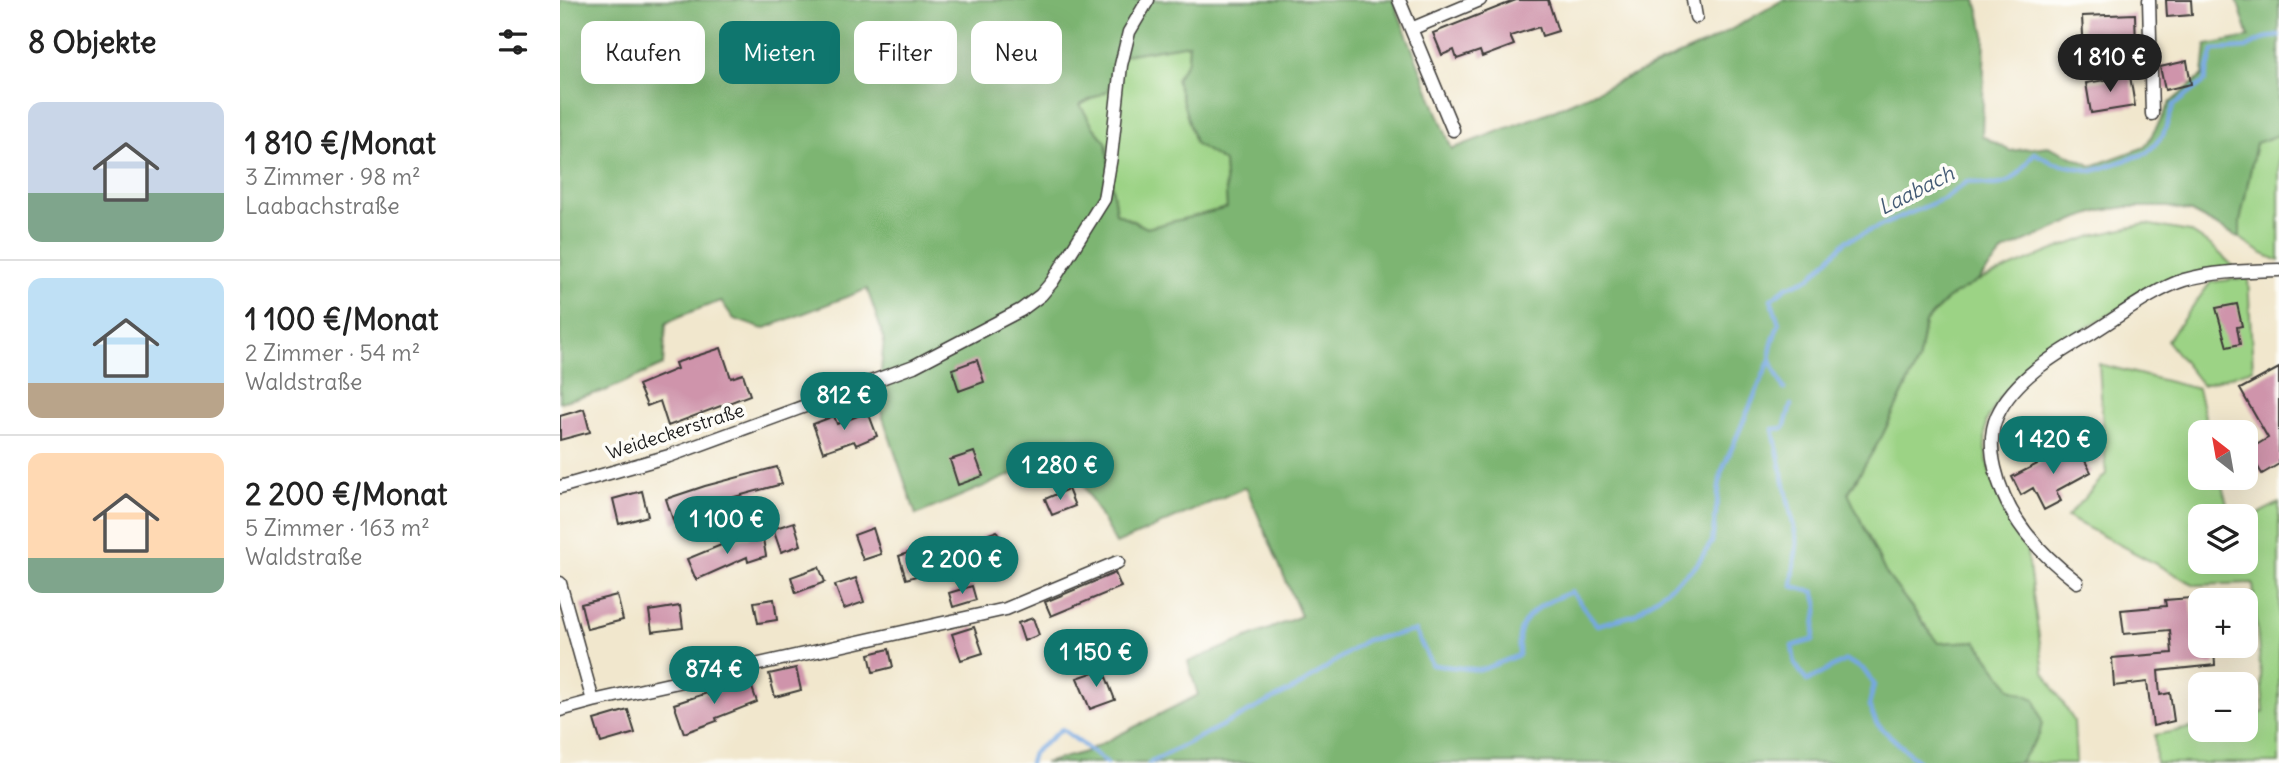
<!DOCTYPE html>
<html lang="de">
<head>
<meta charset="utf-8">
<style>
	:root { --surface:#fff; --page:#f6f6f6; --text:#222; --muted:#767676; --line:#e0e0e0; --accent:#0f766e }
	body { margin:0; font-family:Delius,sans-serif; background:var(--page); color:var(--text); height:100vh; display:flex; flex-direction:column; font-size:26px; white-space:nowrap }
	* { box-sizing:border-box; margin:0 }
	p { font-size:23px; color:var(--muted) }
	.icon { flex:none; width:38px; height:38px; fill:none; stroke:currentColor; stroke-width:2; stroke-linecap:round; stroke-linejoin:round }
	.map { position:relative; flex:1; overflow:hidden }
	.panel { display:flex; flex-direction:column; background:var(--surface); width:560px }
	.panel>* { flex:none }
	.banner { position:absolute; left:21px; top:21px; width:665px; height:63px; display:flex; gap:14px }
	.needle { width:46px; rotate:329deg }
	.controls { position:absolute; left:1628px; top:420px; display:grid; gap:14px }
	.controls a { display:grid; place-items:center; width:70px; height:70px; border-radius:14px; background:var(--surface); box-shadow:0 7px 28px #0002; font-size:35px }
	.price { position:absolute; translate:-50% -60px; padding:0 16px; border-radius:24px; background:var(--accent); color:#fff; font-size:23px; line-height:46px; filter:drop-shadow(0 2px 4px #0008) }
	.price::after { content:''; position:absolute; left:50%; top:42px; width:21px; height:16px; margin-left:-10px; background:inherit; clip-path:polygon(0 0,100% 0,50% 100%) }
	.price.current { background:#222; color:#fff }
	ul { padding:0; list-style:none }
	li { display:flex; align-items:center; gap:21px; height:175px; padding:0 28px }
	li+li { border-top:2px solid var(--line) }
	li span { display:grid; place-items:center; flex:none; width:196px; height:140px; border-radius:14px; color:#555 }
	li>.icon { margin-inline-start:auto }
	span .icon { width:84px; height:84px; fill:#fffc; stroke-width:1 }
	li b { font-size:30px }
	h2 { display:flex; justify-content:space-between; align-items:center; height:84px; padding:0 28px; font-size:30px }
	.tag { padding:0 24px; border-radius:14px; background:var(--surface); box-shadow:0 7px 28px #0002; font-size:24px; line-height:63px }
	.tag.current { background:var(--accent); color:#fff }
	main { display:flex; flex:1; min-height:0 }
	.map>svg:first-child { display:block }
	.green { fill:#9cd385; stroke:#5c7850; stroke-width:2 }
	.forest { fill:#7db572; stroke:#4c6847; stroke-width:2; fill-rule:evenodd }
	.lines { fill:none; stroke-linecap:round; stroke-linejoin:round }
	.stream { stroke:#76a8e1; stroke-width:4.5 }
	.building { fill:#cf94ab }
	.street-casing { stroke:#3c3a37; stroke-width:15 }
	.street { stroke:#fff; stroke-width:12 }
	.labels { text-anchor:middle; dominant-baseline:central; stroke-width:7; stroke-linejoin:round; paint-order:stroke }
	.street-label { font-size:19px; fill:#1c1c1c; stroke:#fdfcf7 }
	.water-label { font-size:21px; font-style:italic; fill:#445b75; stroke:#fdfcf7 }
</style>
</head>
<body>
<main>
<section class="panel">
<h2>8 Objekte<svg class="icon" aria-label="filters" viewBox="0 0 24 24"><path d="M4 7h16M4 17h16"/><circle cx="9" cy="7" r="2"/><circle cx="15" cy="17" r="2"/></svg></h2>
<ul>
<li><span style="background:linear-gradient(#c9d6e8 65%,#7fa58c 0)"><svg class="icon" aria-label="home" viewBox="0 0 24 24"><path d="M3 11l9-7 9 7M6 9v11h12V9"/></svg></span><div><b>1 810 €/Monat</b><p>3 Zimmer · 98 m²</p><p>Laabachstraße</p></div></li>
<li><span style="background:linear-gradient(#bfe0f5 75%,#b9a48a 0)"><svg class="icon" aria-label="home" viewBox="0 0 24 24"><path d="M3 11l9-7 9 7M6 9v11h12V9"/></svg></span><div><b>1 100 €/Monat</b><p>2 Zimmer · 54 m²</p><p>Waldstraße</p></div></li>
<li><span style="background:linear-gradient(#ffd9b3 75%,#7fa58c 0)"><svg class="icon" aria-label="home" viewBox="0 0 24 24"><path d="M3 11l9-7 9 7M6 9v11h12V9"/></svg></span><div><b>2 200 €/Monat</b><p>5 Zimmer · 163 m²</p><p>Waldstraße</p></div></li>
</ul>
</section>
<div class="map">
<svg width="1719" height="763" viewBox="0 0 1719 763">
	<rect width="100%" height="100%" fill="#fdfcf7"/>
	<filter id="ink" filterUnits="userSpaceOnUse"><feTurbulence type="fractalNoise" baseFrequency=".0143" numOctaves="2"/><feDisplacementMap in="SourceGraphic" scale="14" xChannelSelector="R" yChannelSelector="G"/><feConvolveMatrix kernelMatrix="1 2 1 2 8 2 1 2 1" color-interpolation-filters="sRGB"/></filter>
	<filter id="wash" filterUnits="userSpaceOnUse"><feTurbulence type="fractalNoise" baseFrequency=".00686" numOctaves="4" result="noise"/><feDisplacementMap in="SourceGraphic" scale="28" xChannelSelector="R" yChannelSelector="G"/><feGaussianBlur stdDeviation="1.57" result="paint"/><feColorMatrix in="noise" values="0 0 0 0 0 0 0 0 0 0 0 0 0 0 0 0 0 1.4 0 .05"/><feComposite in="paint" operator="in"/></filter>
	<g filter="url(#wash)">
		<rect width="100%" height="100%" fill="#f1e7cd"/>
		<path class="green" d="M 629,44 L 628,60 L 635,143 L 664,162 L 667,208 L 587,228 L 556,213 L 546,142 L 534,128 L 520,105 L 547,91 L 564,55 Z
			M 1716,135 L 1719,135 L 1719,261 L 1701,253 L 1680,238 L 1680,222 L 1696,143 Z
			M 1585,224 L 1630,232 L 1652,246 L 1674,267 L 1602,284 L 1497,345 L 1469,367 L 1452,385 L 1439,399 L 1426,422 L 1425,449 L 1430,474 L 1447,515 L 1466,546 L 1484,672 L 1514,721 L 1516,763 L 1459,763 L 1479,735 L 1482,723 L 1475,700 L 1451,689 L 1416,641 L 1379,643 L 1325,572 L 1288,494 L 1322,436 L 1358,363 L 1365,323 L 1387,299 L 1418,281 L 1501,247 L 1536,235 Z
			M 1688,278 L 1693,369 L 1642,385 L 1607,341 L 1651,282 Z
			M 1539,364 L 1638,389 L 1649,432 L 1640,432 L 1640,478 L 1660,478 L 1670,516 L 1640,516 L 1640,562 L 1685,562 L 1685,520 L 1719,503 L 1719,763 L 1596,763 L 1595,735 L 1640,726 L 1640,730 L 1685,730 L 1685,717 L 1704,712 L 1693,583 L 1635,585 L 1507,517 L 1546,474 Z"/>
		<path class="forest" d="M 0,0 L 833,0 L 892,149 L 989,112 L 1149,42 L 1223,0 L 1416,0 L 1425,34 L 1422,136 L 1450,151 L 1488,146 L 1532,166 L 1585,147 L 1611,102 L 1643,75 L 1646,45 L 1689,37 L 1677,0 L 1719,0 L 1719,135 L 1696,143 L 1680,222 L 1680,238 L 1631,212 L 1608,207 L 1566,207 L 1541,211 L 1519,218 L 1444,251 L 1418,281 L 1387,299 L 1365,323 L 1358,362 L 1322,436 L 1288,493 L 1325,572 L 1378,643 L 1416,641 L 1451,689 L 1475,699 L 1482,723 L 1479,735 L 1459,763 L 484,763 L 525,752 L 638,695 L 628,662 L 741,616 L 686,487 L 556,544 L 505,452 L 356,515 L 318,403 L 324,338 L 307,289 L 203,329 L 174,319 L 161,301 C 148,306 113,317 106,324 L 103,365 L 45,391 L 0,402 ZM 629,44 L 628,60 L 616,79 L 635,143 L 664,162 L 667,208 L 587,228 L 556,213 L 546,142 L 534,128 L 520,105 L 547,91 L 564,55 Z"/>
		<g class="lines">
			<path class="stream" d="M 1224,389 C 1209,357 1205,358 1219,324 L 1211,299 L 1227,287 L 1250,278 L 1286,241 L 1385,198 L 1408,181 C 1447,190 1452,184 1474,153 L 1494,163 L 1533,171 L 1587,153 L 1603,135 L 1614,105 L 1645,81 L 1653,50 L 1686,48 L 1705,38 L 1719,36
				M 1231,405 L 1224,428 L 1213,429 L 1237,542 L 1232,586 L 1254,592 L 1258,605 L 1253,640 L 1232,646 L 1235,664 L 1247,681 L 1286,660 L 1303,669 L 1314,684 L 1309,706 L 1317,724 L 1360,763
				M 470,763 L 473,753 L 502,729 L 547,763
				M 589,763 L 741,685 L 806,640 L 855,631 L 872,665 L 921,670 L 959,655 C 959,648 958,639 960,632 C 967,609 992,599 1012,592 L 1037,625 L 1074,615 L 1135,567 L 1152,542 L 1161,473 L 1210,360"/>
		</g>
		<g id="blocks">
			<path class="building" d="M 956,0 L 988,0 L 998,31 L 982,36 L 979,27 L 950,36 L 954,45 L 922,57 L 920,51 L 897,59 L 894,50 L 882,55 L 873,33 Z
				M 1606,0 L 1631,0 L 1632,15 L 1607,17 Z
				M 1575,14 L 1576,46 L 1541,47 L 1541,54 L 1524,54 L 1522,16 Z
				M 1627,61 L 1631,84 L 1605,90 L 1600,67 Z
				M 1570,76 L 1575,106 L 1531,113 L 1526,83 Z
				M 1677,304 L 1682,326 L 1677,327 L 1680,344 L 1667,347 L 1656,308 Z
				M 161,348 L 171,378 L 183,374 L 190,395 L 108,426 L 100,401 L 87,406 L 78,385 L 117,369 L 115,363 Z
				M 417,360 L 424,382 L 399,391 L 392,369 Z
				M 1719,368 L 1719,464 L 1702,474 L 1688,450 L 1708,438 L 1680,389 Z
				M 24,409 L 30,432 L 0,440 L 0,416 Z
				M 308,412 L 317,436 L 296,445 L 294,441 L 263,452 L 253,424 L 274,416 L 277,424 Z
				M 1516,444 L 1531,472 L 1496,491 L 1501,501 L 1484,510 L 1473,488 L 1461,495 L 1452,477 Z
				M 414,452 L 423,476 L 398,485 L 390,460 Z
				M 217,467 L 222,484 L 152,503 L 153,509 L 114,523 L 106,499 L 145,486 Z
				M 508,489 L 515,506 L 492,515 L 485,499 Z
				M 82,491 L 88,516 L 59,524 L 53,499 Z
				M 234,522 L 241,545 L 221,552 L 213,529 Z
				M 313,528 L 321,554 L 303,560 L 294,535 Z
				M 437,531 L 446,554 L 429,561 L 420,537 Z
				M 202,533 L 206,556 L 188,562 L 187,557 L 136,580 L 127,559 L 166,543 L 166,544 Z
				M 359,549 L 366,573 L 346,579 L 339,556 Z
				M 259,567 L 265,582 L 236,593 L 231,577 Z
				M 555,573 L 561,587 L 491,616 L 485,602 Z
				M 296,578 L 304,602 L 284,609 L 275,585 Z
				M 412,586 L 416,600 L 393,607 L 389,593 Z
				M 57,595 L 63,620 L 27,629 L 21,604 Z
				M 1631,598 L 1635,638 L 1640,638 L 1640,650 L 1654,649 L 1655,665 L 1598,671 L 1600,695 L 1610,693 L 1614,721 L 1593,726 L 1587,682 L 1554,686 L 1552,658 L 1612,653 L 1610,630 L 1564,634 L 1561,610 L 1606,606 L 1605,600 Z
				M 214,599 L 217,620 L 198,623 L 194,602 Z
				M 120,606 L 123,628 L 92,632 L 89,611 Z
				M 473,618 L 479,635 L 464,641 L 458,623 Z
				M 414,627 L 423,653 L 401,660 L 392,634 Z
				M 329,649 L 333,667 L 313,672 L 309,654 Z
				M 236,668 L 241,690 L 215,697 L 209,674 Z
				M 543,669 L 555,700 L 530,709 L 517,678 Z
				M 189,679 L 197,702 L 156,718 L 157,721 L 124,733 L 114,704 L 147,693 L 148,695 Z
				M 68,710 L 75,733 L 41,743 L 34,720 Z"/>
		</g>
	</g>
	<g filter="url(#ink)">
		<use href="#blocks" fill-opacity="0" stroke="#3c3a37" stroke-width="2"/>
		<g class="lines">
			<g class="street-casing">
				<path id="street" d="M 839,0 L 893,130
					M 1133,0 L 1136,17
					M 1589,0 L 1592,114
					M 851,29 L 920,0
					M 0,487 L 109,456 L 354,366 L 461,310 L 481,295 L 492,282 L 544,199 L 551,157 L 561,65 L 569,32 L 588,0
					M 1517,582 C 1478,552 1446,517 1435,468 C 1431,451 1430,432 1437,416 C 1454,378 1498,353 1532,333 C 1558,317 1595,289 1624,280 C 1655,271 1687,271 1719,270
					M 0,583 L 33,701
					M 0,710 L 33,701 L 446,609 L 558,562"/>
			</g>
			<use href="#street" class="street"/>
		</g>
	</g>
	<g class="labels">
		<g class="street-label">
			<text transform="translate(115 431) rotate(-18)">Weideckerstraße</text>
		</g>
		<g class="water-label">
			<text transform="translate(1356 190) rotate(-27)">Laabach</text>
		</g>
	</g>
</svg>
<div class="controls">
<a><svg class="needle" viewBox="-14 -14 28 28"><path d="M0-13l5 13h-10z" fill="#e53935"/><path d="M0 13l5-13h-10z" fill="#767676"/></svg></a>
<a><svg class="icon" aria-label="layers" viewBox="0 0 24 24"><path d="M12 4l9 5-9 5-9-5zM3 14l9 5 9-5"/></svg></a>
<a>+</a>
<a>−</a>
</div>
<b class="price current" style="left:1550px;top:94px">1 810 €</b>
<b class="price" style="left:284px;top:432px">812 €</b>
<b class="price" style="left:1493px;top:476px">1 420 €</b>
<b class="price" style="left:500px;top:502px">1 280 €</b>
<b class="price" style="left:167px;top:556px">1 100 €</b>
<b class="price" style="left:402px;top:596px">2 200 €</b>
<b class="price" style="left:536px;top:689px">1 150 €</b>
<b class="price" style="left:154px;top:706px">874 €</b>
<div class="banner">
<a class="tag">Kaufen</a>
<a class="tag current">Mieten</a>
<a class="tag">Filter</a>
<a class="tag">Neu</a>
</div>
</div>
</main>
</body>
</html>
